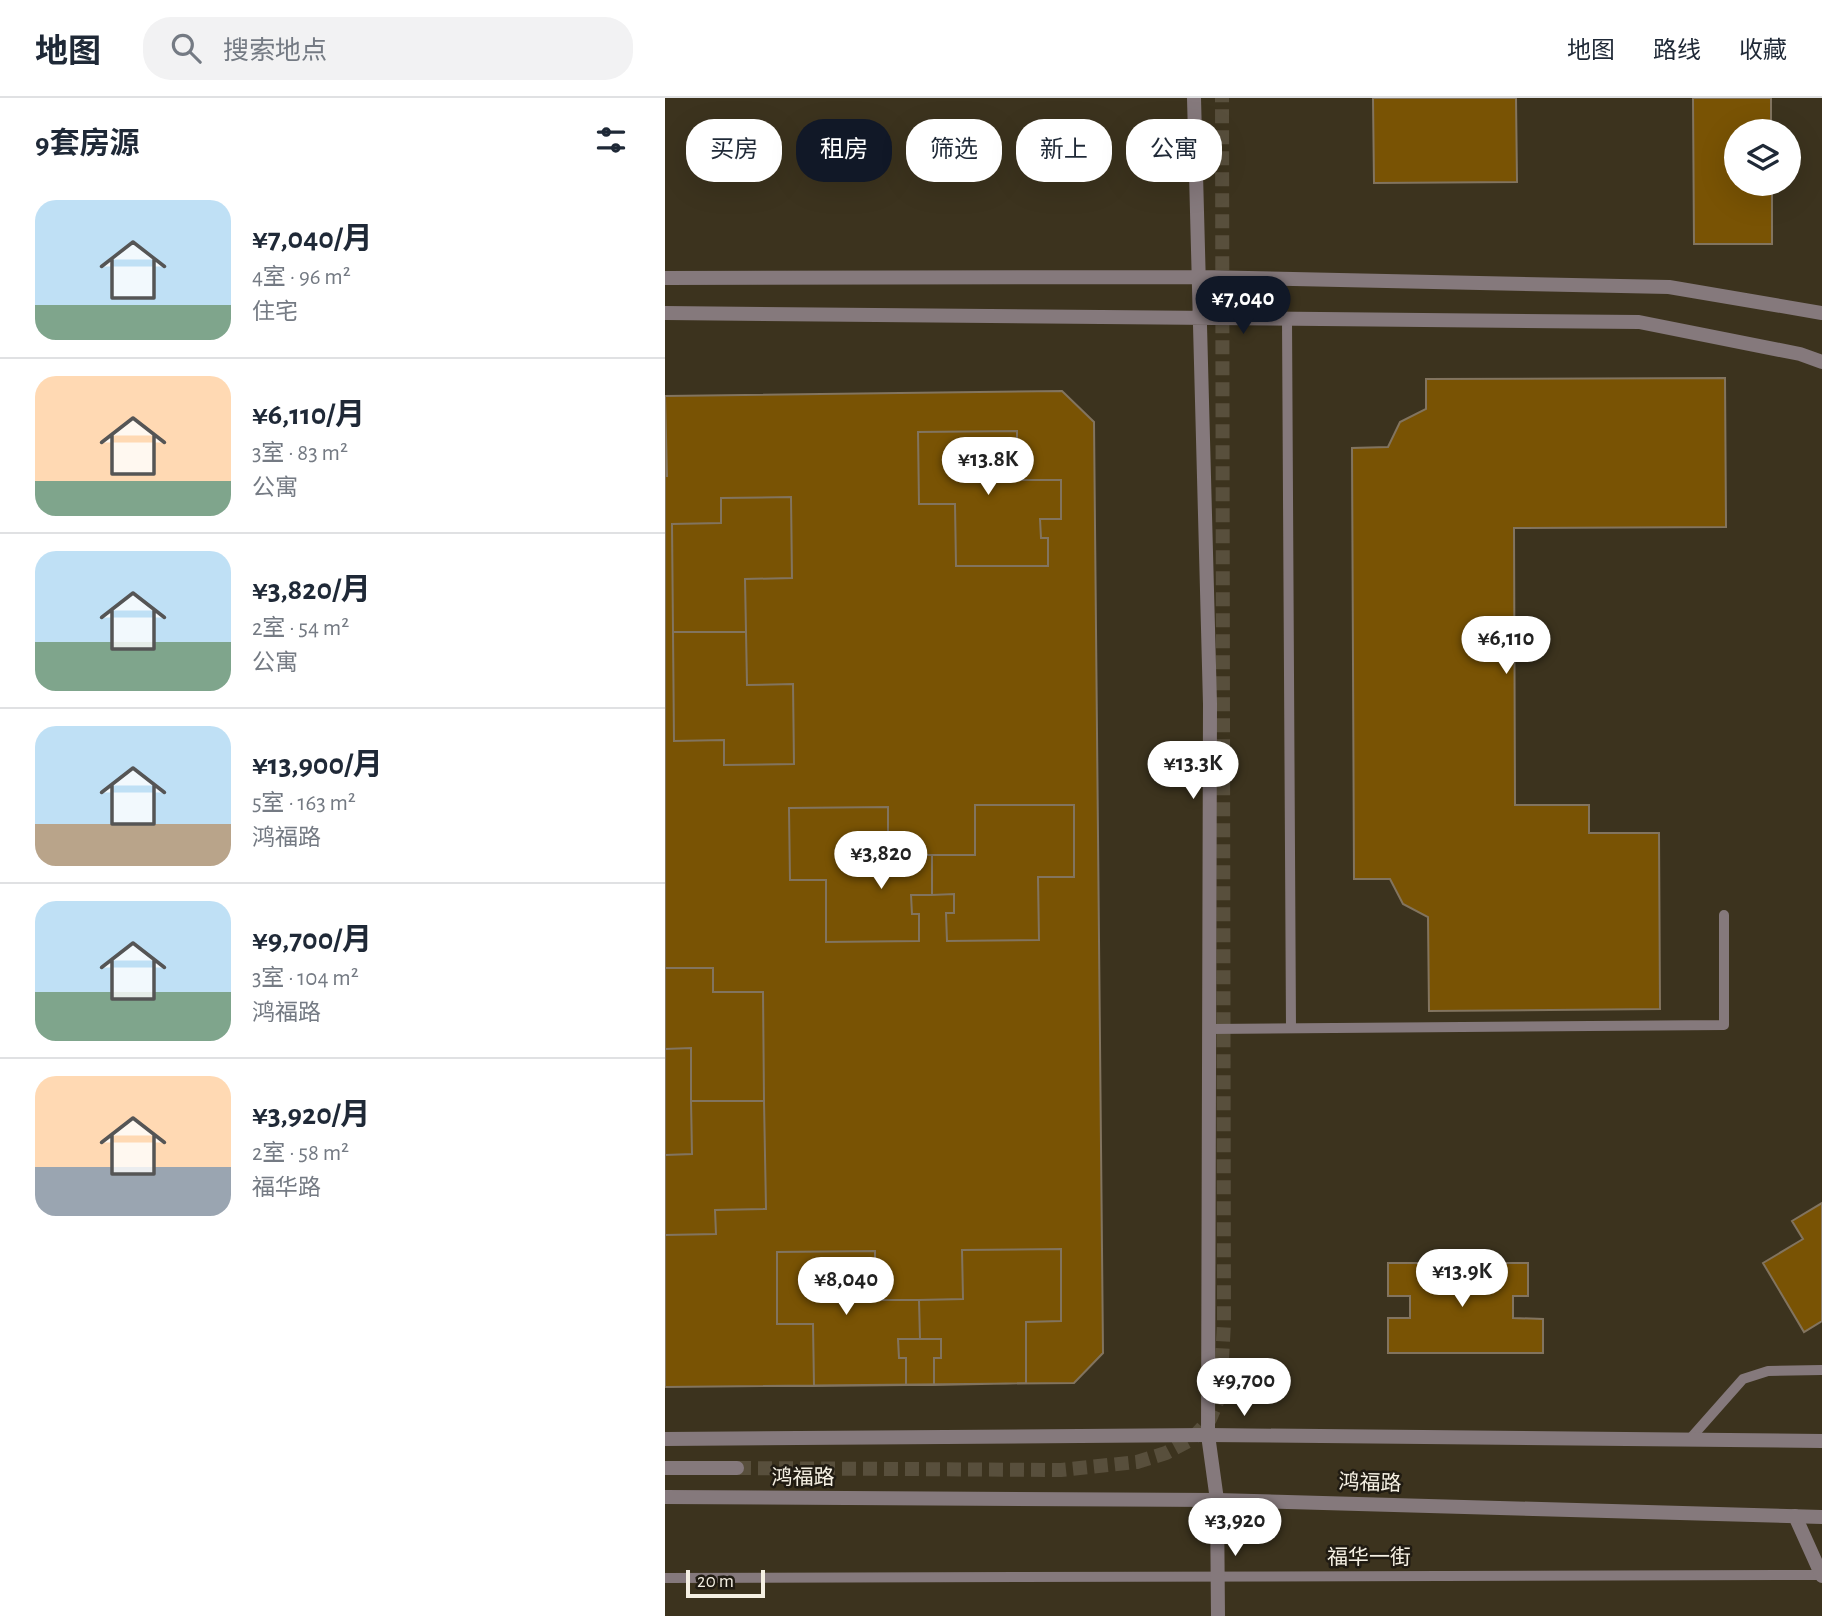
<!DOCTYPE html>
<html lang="zh">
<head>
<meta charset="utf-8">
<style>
	:root { --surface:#fff; --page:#f2f2f3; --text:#1f2937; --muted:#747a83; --line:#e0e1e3; --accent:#111827 }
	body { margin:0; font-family:"Alegreya Sans","Noto Sans SC",sans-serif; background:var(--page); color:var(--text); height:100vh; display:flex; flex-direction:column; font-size:26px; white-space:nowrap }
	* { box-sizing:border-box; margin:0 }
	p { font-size:23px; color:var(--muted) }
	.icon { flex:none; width:38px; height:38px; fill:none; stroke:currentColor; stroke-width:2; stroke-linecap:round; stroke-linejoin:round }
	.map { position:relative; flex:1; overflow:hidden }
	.sheet { display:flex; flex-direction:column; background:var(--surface); width:665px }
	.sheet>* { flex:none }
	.banner { position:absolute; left:21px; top:21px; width:665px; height:63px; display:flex; gap:14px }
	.buttons { position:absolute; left:1059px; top:21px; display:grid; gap:14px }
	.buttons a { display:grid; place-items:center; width:77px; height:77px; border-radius:50%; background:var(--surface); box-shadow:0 7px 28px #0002; font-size:35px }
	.scale { position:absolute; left:21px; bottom:18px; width:79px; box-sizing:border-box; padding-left:7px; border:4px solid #f5f0e3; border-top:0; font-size:19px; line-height:24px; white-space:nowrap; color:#f5f0e3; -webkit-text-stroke:5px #201b12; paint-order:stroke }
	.price { position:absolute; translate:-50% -60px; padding:0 16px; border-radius:24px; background:#fff; color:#222; font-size:23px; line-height:46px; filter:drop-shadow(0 2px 4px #0008) }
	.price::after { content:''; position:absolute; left:50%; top:42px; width:21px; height:16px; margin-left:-10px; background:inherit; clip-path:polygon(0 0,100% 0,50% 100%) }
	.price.on { background:var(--accent); color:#fff }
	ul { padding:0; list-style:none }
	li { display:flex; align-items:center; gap:21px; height:175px; padding:0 35px }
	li+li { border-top:2px solid var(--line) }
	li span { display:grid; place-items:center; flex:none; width:196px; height:140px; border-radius:21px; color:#555 }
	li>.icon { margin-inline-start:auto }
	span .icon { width:84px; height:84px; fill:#fffc; stroke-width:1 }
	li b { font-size:30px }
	h2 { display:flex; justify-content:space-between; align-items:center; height:84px; padding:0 35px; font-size:30px }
	.pill { padding:0 24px; border-radius:28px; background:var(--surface); box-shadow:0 7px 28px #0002; font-size:24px; line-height:63px }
	.pill.on { background:var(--accent); color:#fff }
	header { display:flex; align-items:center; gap:42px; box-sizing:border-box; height:98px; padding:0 35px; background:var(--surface); border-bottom:2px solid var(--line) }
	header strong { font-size:33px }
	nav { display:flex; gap:38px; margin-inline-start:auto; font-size:24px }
	.search { width:490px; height:63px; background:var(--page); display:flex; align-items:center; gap:18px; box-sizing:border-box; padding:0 24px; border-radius:28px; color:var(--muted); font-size:26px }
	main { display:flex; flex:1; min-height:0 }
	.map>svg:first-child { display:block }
	.building { fill:#795304; stroke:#82745f; stroke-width:2 }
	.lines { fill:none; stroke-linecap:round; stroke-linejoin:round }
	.minor-tunnel { stroke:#584f3c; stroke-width:14; stroke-dasharray:14 7; stroke-linecap:butt }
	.service { stroke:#85797c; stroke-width:10 }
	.minor { stroke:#85797c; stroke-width:14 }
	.tertiary { stroke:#85797c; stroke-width:14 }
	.labels { text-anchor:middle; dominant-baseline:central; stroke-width:5; stroke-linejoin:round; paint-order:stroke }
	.street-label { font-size:21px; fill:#f5f0e3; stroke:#201b12 }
</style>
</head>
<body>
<header>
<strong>地图</strong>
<div class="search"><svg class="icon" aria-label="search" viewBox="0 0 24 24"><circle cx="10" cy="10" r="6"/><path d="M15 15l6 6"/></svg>搜索地点</div>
<nav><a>地图</a><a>路线</a><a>收藏</a></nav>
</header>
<main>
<section class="sheet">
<h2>9套房源<svg class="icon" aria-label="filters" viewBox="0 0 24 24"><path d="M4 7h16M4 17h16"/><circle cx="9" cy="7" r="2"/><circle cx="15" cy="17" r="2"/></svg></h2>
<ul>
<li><span style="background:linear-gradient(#bfe0f5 75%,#7fa58c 0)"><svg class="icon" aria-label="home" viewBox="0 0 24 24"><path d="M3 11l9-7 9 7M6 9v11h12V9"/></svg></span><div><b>¥7,040/月</b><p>4室 · 96 m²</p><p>住宅</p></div></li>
<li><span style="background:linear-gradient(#ffd9b3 75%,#7fa58c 0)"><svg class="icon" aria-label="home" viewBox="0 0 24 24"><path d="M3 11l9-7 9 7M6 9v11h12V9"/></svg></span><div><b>¥6,110/月</b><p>3室 · 83 m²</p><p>公寓</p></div></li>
<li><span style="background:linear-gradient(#bfe0f5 65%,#7fa58c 0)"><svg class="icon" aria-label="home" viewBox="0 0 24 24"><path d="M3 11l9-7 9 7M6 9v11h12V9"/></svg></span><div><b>¥3,820/月</b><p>2室 · 54 m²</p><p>公寓</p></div></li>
<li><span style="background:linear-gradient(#bfe0f5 70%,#b9a48a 0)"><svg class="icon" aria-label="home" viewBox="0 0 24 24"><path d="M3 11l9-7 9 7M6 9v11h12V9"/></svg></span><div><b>¥13,900/月</b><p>5室 · 163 m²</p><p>鸿福路</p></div></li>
<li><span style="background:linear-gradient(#bfe0f5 65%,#7fa58c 0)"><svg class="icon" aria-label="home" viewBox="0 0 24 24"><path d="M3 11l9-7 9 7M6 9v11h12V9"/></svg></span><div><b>¥9,700/月</b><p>3室 · 104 m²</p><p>鸿福路</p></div></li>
<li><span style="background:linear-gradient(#ffd9b3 65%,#9aa5b1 0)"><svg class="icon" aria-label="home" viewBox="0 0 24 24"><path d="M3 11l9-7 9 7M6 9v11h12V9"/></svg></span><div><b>¥3,920/月</b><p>2室 · 58 m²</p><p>福华路</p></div></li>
</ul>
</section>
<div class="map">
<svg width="1157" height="1518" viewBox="0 0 1157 1518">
	<rect width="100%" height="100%" fill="#3c331e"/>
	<path class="building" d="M 708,0 L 851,0 L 852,84 L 709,85 Z
		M 1028,0 L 1106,0 L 1106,33 L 1071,33 L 1071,86 L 1107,86 L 1107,146 L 1029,146 Z
		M 1060,280 L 1061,429 L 849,430 L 850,707 L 924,707 L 924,735 L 994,735 L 995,911 L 764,913 L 763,819 L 738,806 L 725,781 L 689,781 L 687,350 L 723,349 L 735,324 L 761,311 L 761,281 Z
		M 397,293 L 429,324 L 438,1255 L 409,1285 L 0,1289 L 0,298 Z
		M 0,298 L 2,378 L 0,378 Z
		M 352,333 L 352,382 L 396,382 L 396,421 L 375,421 L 376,440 L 383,440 L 383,468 L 291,468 L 290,406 L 254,406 L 253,334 Z
		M 126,399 L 127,480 L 80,481 L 81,534 L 8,534 L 7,426 L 56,425 L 56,400 Z
		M 8,534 L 81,534 L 82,587 L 128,586 L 129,666 L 59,667 L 59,642 L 9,643 Z
		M 310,707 L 409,707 L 409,779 L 373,779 L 374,842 L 282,843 L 281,815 L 289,815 L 289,796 L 267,797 L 267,757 L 310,757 Z
		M 223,709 L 223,757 L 267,757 L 267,797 L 246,797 L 247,816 L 254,816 L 254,843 L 161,844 L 161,782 L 125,782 L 124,710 Z
		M 0,870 L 48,870 L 48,894 L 98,894 L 99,1003 L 26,1003 L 26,950 L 0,951 Z
		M 26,1003 L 99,1003 L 101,1111 L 50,1112 L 51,1136 L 0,1137 L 0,1057 L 27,1056 Z
		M 1157,1105 L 1157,1223 L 1139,1234 L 1098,1165 L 1138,1141 L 1127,1123 Z
		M 396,1151 L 396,1223 L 361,1224 L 361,1285 L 269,1287 L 269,1260 L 276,1260 L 276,1241 L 255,1241 L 254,1202 L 298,1201 L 297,1152 Z
		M 210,1153 L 210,1202 L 254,1202 L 255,1241 L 233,1241 L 234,1260 L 241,1260 L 241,1287 L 149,1288 L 148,1226 L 112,1226 L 112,1154 Z
		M 723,1165 L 863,1165 L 863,1198 L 848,1198 L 848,1220 L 878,1221 L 878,1255 L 723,1255 L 723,1220 L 745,1220 L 745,1198 L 723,1198 Z"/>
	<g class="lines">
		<path class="minor-tunnel" d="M 72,1370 L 396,1372 L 472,1364 L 501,1355 L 527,1341 L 545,1321 L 555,1297 L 559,1225 L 557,0"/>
		<path class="service" d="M 622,221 L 626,930
			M 545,931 L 1059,927 L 1059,817
			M 1024,1342 L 1078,1281 L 1103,1273 L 1157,1272
			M 0,1480 L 1156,1477"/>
		<path class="minor" d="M 529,0 L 545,606 L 543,1337 L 552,1402 L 553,1518
			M 0,180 L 536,179 L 1004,189 L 1157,215
			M 0,215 L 974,224 L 1135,256 L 1157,264
			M 0,1370 L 72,1370
			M 1130,1418 L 1157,1478"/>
		<path class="tertiary" d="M 0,1341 L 543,1337 L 1157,1343
			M 0,1399 L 552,1402 L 1157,1419"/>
	</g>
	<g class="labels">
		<g class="street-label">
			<text x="138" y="1379">鸿福路</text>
			<text transform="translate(705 1385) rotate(2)">鸿福路</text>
			<text x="704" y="1459">福华一街</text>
		</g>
	</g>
</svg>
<div class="buttons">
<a><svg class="icon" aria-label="layers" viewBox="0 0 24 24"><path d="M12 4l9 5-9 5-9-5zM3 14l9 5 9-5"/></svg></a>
</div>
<div class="scale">20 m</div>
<b class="price on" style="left:578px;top:238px">¥7,040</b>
<b class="price" style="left:323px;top:399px">¥13.8K</b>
<b class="price" style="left:841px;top:578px">¥6,110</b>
<b class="price" style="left:528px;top:703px">¥13.3K</b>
<b class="price" style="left:216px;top:793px">¥3,820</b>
<b class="price" style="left:797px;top:1211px">¥13.9K</b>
<b class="price" style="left:181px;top:1219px">¥8,040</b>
<b class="price" style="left:579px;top:1320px">¥9,700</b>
<b class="price" style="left:570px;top:1460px">¥3,920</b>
<div class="banner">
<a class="pill">买房</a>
<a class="pill on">租房</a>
<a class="pill">筛选</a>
<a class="pill">新上</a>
<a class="pill">公寓</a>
</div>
</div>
</main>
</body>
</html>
